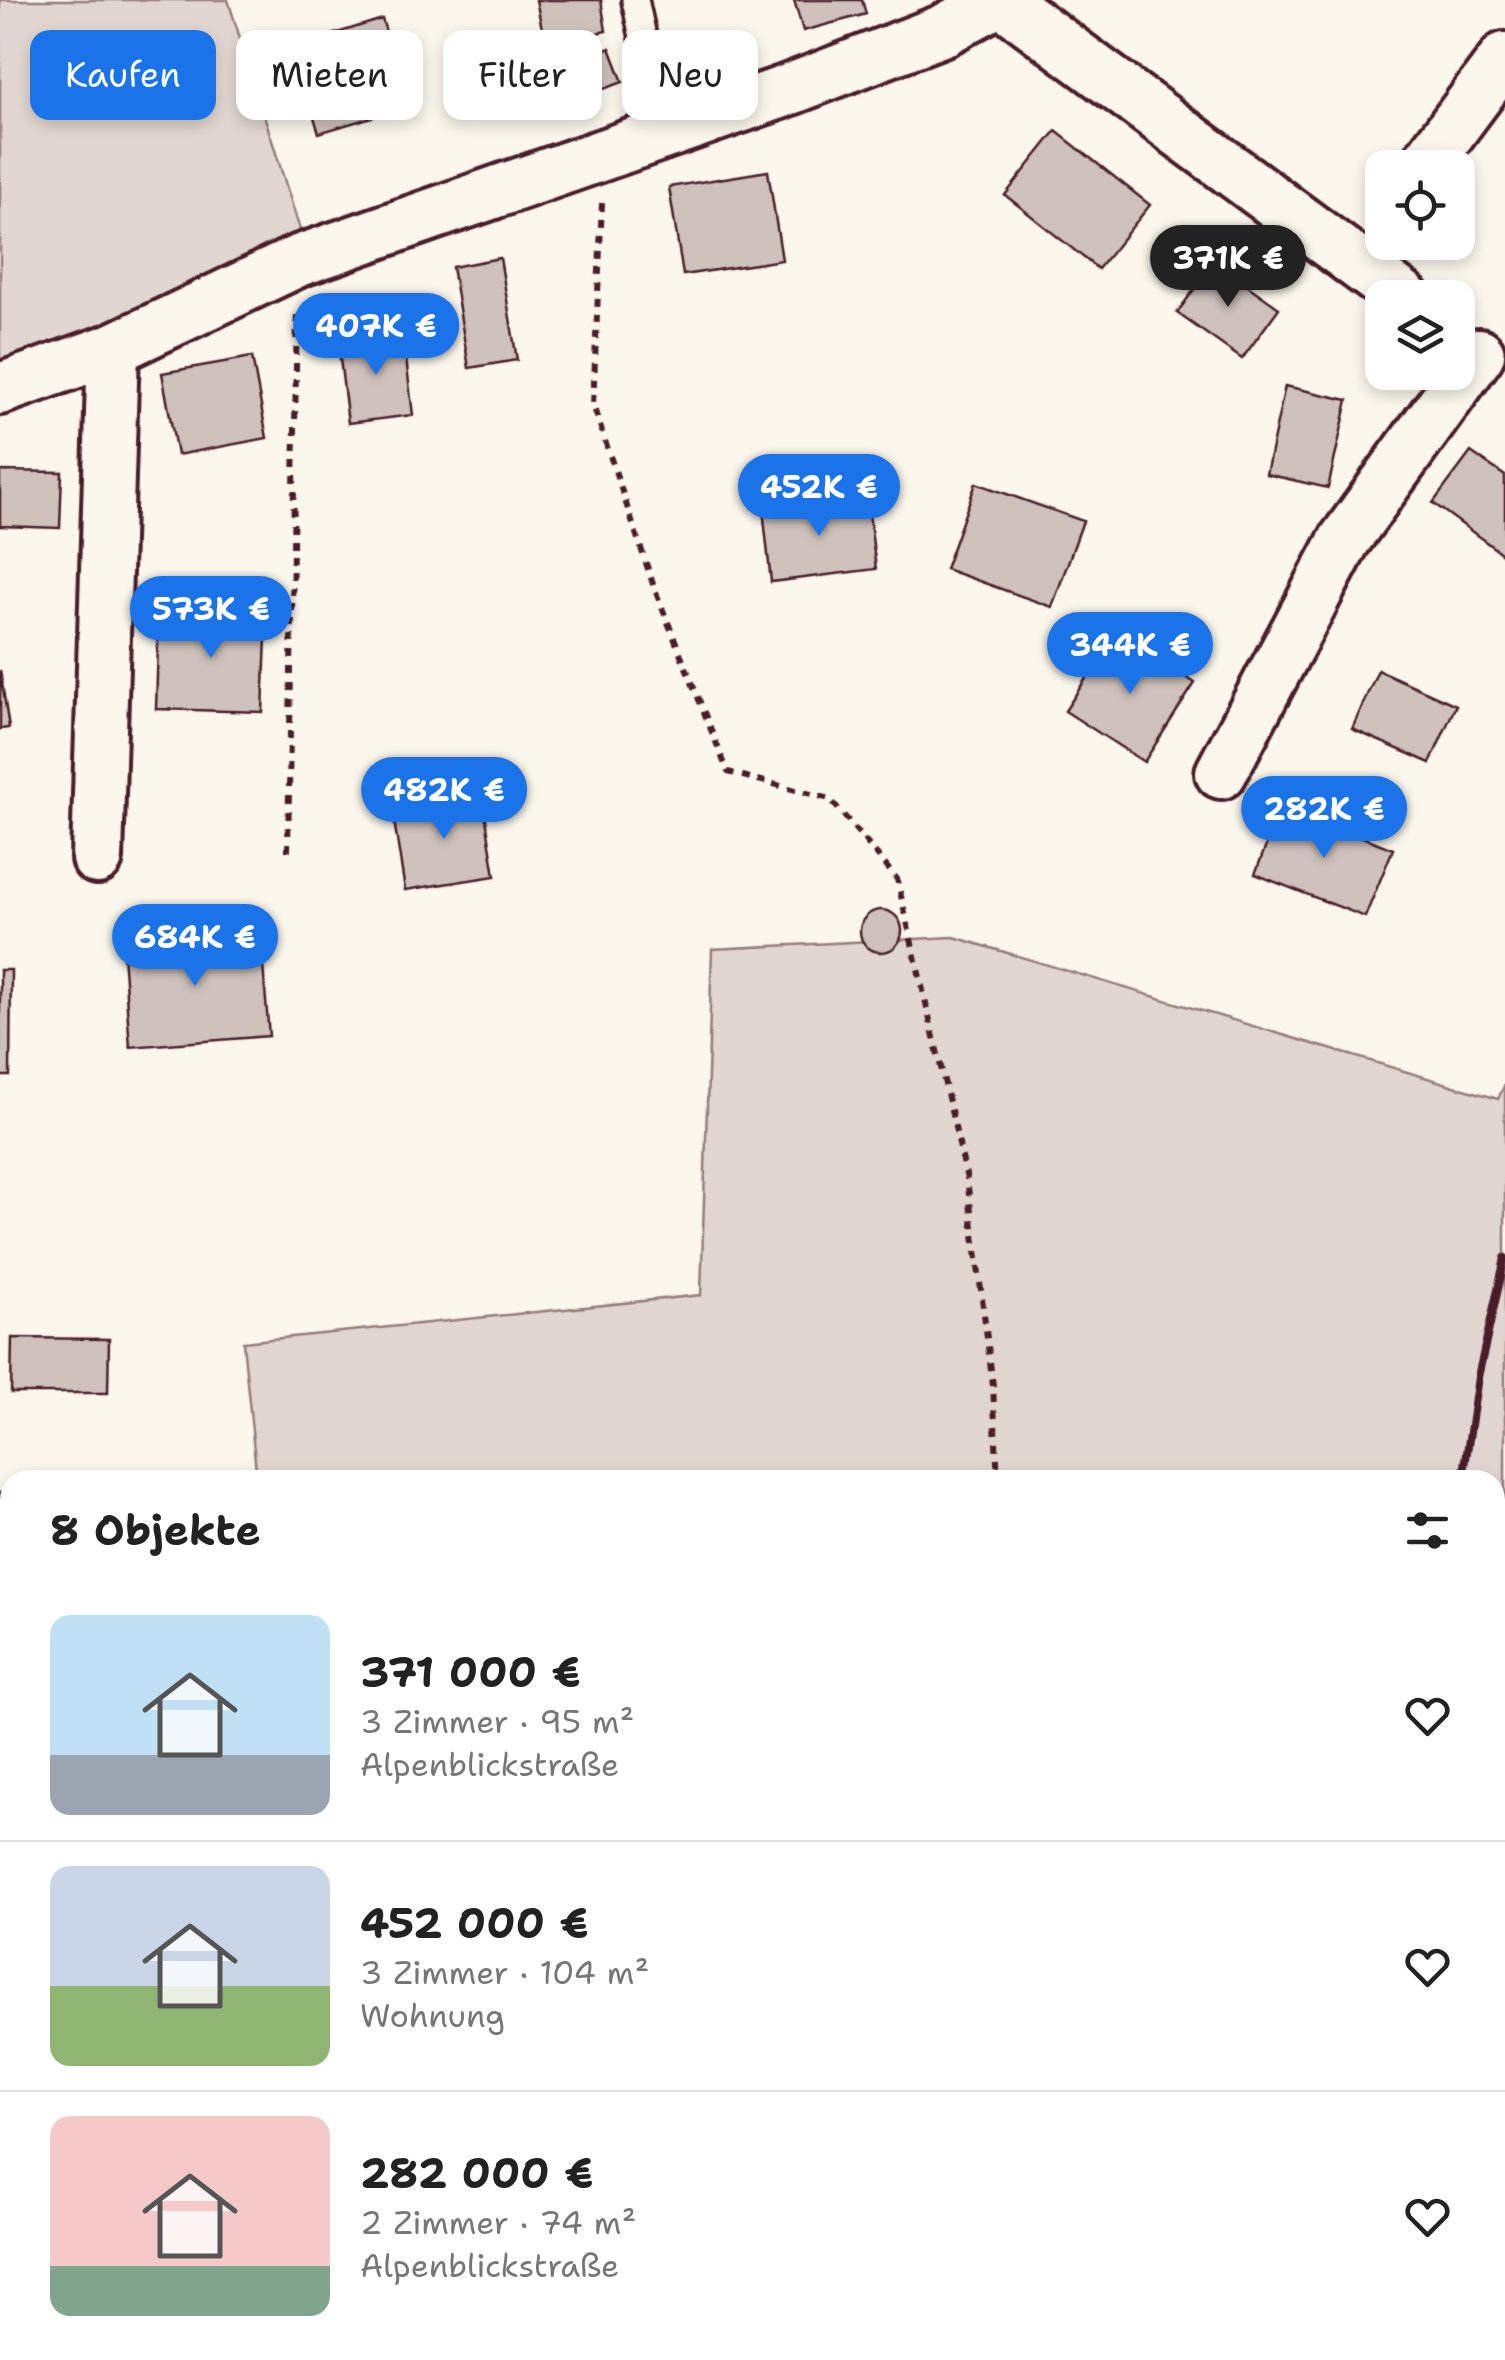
<!DOCTYPE html>
<html lang="de">
<head>
<meta charset="utf-8">
<style>
	:root { --surface:#fff; --page:#f6f6f6; --text:#222; --muted:#767676; --line:#e0e0e0; --accent:#1a73e8 }
	body { margin:0; font-family:"Shantell Sans",sans-serif; background:var(--page); color:var(--text); height:100vh; display:flex; flex-direction:column; font-size:38px; white-space:nowrap }
	* { box-sizing:border-box; margin:0 }
	p { font-size:32px; color:var(--muted) }
	.icon { flex:none; width:55px; height:55px; fill:none; stroke:currentColor; stroke-width:2; stroke-linecap:round; stroke-linejoin:round }
	.map { position:relative; flex:1; overflow:hidden }
	.drawer { position:absolute; left:0px; top:1470px; width:1505px; height:890px; display:flex; flex-direction:column; background:var(--surface); border-radius:30px 30px 0 0; box-shadow:0 5px 15px #0003 }
	.drawer>* { flex:none }
	.top-card { position:absolute; left:30px; top:30px; width:1000px; height:90px; display:flex; gap:20px }
	.controls { position:absolute; left:1365px; top:150px; display:grid; gap:20px }
	.controls a { display:grid; place-items:center; width:110px; height:110px; border-radius:20px; background:var(--surface); box-shadow:0 5px 15px #0003; font-size:50px }
	.price { position:absolute; translate:-50% -85px; padding:0 22px; border-radius:35px; background:var(--accent); color:#fff; font-size:32px; line-height:65px; filter:drop-shadow(0 2px 5px #0008) }
	.price::after { content:''; position:absolute; left:50%; top:60px; width:30px; height:22px; margin-left:-15px; background:inherit; clip-path:polygon(0 0,100% 0,50% 100%) }
	.price.current { background:#222; color:#fff }
	ul { padding:0; list-style:none }
	li { display:flex; align-items:center; gap:30px; height:250px; padding:0 50px }
	li+li { border-top:2px solid var(--line) }
	li span { display:grid; place-items:center; flex:none; width:280px; height:200px; border-radius:20px; color:#555 }
	li>.icon { margin-inline-start:auto }
	span .icon { width:120px; height:120px; fill:#fffc; stroke-width:1 }
	li b { font-size:42px }
	h2 { display:flex; justify-content:space-between; align-items:center; height:120px; padding:0 50px; font-size:42px }
	.chip { padding:0 35px; border-radius:20px; background:var(--surface); box-shadow:0 5px 15px #0003; font-size:35px; line-height:90px }
	.chip.current { background:var(--accent); color:#fff }
	.map>svg:first-child { display:block }
	.green { fill:#e2d7d0; stroke:#967b7e; stroke-width:2.5 }
	.building { fill:#cfc2bc; stroke:#4a1f2b; stroke-width:2.5 }
	.lines { fill:none; stroke-linecap:round; stroke-linejoin:round }
	.service-casing { stroke:#4a1f2b; stroke-width:32 }
	.minor-casing { stroke:#4a1f2b; stroke-width:58 }
	.path { stroke:#4a1f2b; stroke-width:6; stroke-dasharray:8 8; stroke-linecap:butt }
	.service { stroke:#fbf7ec; stroke-width:25 }
	.minor { stroke:#fbf7ec; stroke-width:50 }
	.rail { stroke:#4a1f2b; stroke-width:8 }
</style>
</head>
<body>
<div class="map">
<svg width="1505" height="2360" viewBox="0 0 1505 2360">
	<rect width="100%" height="100%" fill="#fbf7ec"/>
	<filter id="ink" filterUnits="userSpaceOnUse"><feTurbulence type="fractalNoise" baseFrequency=".01" numOctaves="2"/><feDisplacementMap in="SourceGraphic" scale="20" xChannelSelector="R" yChannelSelector="G"/><feConvolveMatrix kernelMatrix="1 2 1 2 8 2 1 2 1" color-interpolation-filters="sRGB"/></filter>
	<g filter="url(#ink)">
		<path class="green" d="M 0,0 L 228,0 L 301,233 L 83,338 L 0,363 Z
			M 954,937 L 1498,1099 L 1505,1084 L 1505,2360 L 0,2360 L 0,1982 L 10,1983 L 10,2350 L 1495,2350 L 1495,1480 L 257,1480 L 243,1342 L 701,1295 L 712,949 Z"/>
		<path class="building" d="M 536,0 L 601,0 L 606,31 L 545,43 Z
			M 794,0 L 862,0 L 866,14 L 803,31 Z
			M 382,19 L 409,106 L 319,133 L 292,47 Z
			M 610,48 L 623,82 L 556,106 L 544,72 Z
			M 1056,131 L 1150,205 L 1098,269 L 1005,195 Z
			M 768,171 L 782,260 L 683,275 L 669,187 Z
			M 500,258 L 517,360 L 469,368 L 452,267 Z
			M 1214,262 L 1279,308 L 1242,359 L 1177,313 Z
			M 403,334 L 413,415 L 348,423 L 338,342 Z
			M 252,357 L 267,438 L 177,455 L 162,373 Z
			M 1285,386 L 1348,400 L 1328,488 L 1266,474 Z
			M 1471,452 L 1505,476 L 1505,556 L 1433,503 Z
			M 0,471 L 62,472 L 60,528 L 0,526 Z
			M 976,483 L 1083,521 L 1052,607 L 945,569 Z
			M 867,497 L 876,569 L 771,582 L 763,509 Z
			M 159,610 L 267,613 L 263,712 L 156,709 Z
			M 1116,632 L 1195,683 L 1144,762 L 1065,711 Z
			M 0,670 L 9,728 L 0,729 Z
			M 1378,670 L 1456,705 L 1430,763 L 1352,729 Z
			M 482,793 L 495,876 L 405,890 L 392,808 Z
			M 1282,805 L 1393,849 L 1365,917 L 1255,874 Z
			M860 931a21 21 0 1 1 42 0a21 21 0 1 1-42 0Z
			M 260,930 L 269,1036 L 130,1047 L 122,941 Z
			M 0,970 L 11,970 L 10,1076 L 0,1076 Z
			M 12,1338 L 109,1339 L 108,1393 L 11,1393 Z
			M 0,1493 L 10,1493 L 10,1565 L 0,1565 Z
			M 0,1652 L 10,1652 L 9,1731 L 0,1731 Z"/>
		<g class="lines">
			<g class="service-casing">
				<path id="service" d="M 635,0 L 664,133"/>
			</g>
			<g class="minor-casing">
				<path id="minor" d="M 1001,0 L 1404,298
					M 1423,168 L 1505,58
					M 0,389 L 113,349 L 298,261 L 783,92 L 944,30 L 999,0
					M 1221,773 L 1344,541 L 1479,354
					M 97,858 L 113,349"/>
			</g>
			<path class="path" d="M 602,203 L 593,405 L 655,590 L 728,772 L 830,799 L 897,879 L 967,1179 L 993,1386 L 998,1480
				M 288,851 L 297,308
				M 151,2360 L 152,2350"/>
			<use href="#service" class="service"/>
			<use href="#minor" class="minor"/>
			<path class="rail" d="M 1463,1480 L 1478,1377 L 1505,1258
				M 1341,2360 L 1342,2350"/>
		</g>
	</g>
</svg>
<div class="controls">
<a><svg class="icon" aria-label="locate" viewBox="0 0 24 24"><circle cx="12" cy="12" r="6"/><path d="M12 2v4M12 18v4M2 12h4M18 12h4"/></svg></a>
<a><svg class="icon" aria-label="layers" viewBox="0 0 24 24"><path d="M12 4l9 5-9 5-9-5zM3 14l9 5 9-5"/></svg></a>
</div>
<b class="price current" style="left:1228px;top:310px">371K €</b>
<b class="price" style="left:376px;top:378px">407K €</b>
<b class="price" style="left:819px;top:539px">452K €</b>
<b class="price" style="left:211px;top:661px">573K €</b>
<b class="price" style="left:1130px;top:697px">344K €</b>
<b class="price" style="left:444px;top:842px">482K €</b>
<b class="price" style="left:1324px;top:861px">282K €</b>
<b class="price" style="left:195px;top:989px">684K €</b>
<div class="top-card">
<a class="chip current">Kaufen</a>
<a class="chip">Mieten</a>
<a class="chip">Filter</a>
<a class="chip">Neu</a>
</div>
<section class="drawer">
<h2>8 Objekte<svg class="icon" aria-label="filters" viewBox="0 0 24 24"><path d="M4 7h16M4 17h16"/><circle cx="9" cy="7" r="2"/><circle cx="15" cy="17" r="2"/></svg></h2>
<ul>
<li><span style="background:linear-gradient(#bfe0f5 70%,#9aa5b1 0)"><svg class="icon" aria-label="home" viewBox="0 0 24 24"><path d="M3 11l9-7 9 7M6 9v11h12V9"/></svg></span><div><b>371 000 €</b><p>3 Zimmer · 95 m²</p><p>Alpenblickstraße</p></div><svg class="icon" aria-label="heart" viewBox="0 0 24 24"><path d="M12 20l-8-8c-3-5 5-10 8-4 3-6 11-1 8 4z"/></svg></li>
<li><span style="background:linear-gradient(#c9d6e8 60%,#8fb573 0)"><svg class="icon" aria-label="home" viewBox="0 0 24 24"><path d="M3 11l9-7 9 7M6 9v11h12V9"/></svg></span><div><b>452 000 €</b><p>3 Zimmer · 104 m²</p><p>Wohnung</p></div><svg class="icon" aria-label="heart" viewBox="0 0 24 24"><path d="M12 20l-8-8c-3-5 5-10 8-4 3-6 11-1 8 4z"/></svg></li>
<li><span style="background:linear-gradient(#f6c9c9 75%,#7fa58c 0)"><svg class="icon" aria-label="home" viewBox="0 0 24 24"><path d="M3 11l9-7 9 7M6 9v11h12V9"/></svg></span><div><b>282 000 €</b><p>2 Zimmer · 74 m²</p><p>Alpenblickstraße</p></div><svg class="icon" aria-label="heart" viewBox="0 0 24 24"><path d="M12 20l-8-8c-3-5 5-10 8-4 3-6 11-1 8 4z"/></svg></li>
</ul>
</section>
</div>
</body>
</html>
